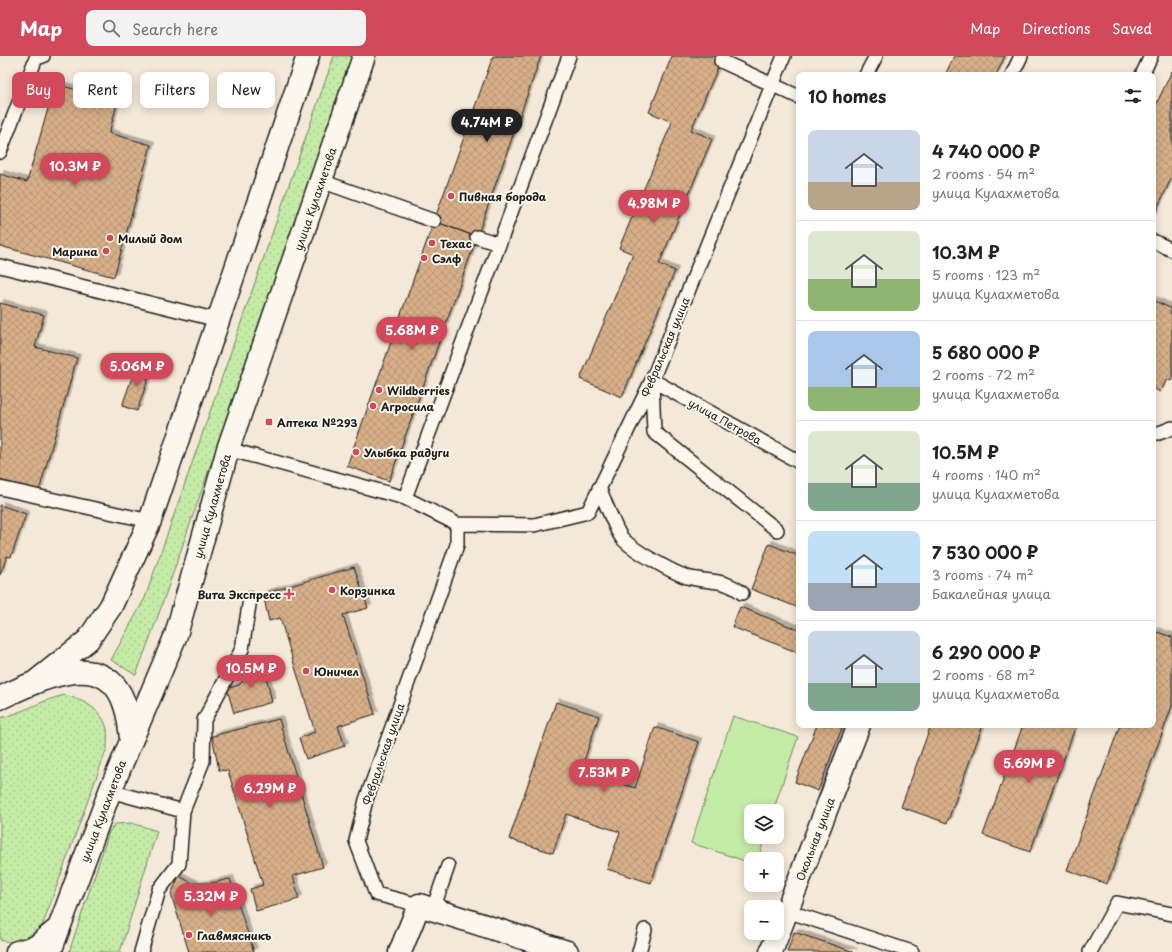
<!DOCTYPE html>
<html lang="en">
<head>
<meta charset="utf-8">
<style>
	:root { --surface:#fff; --page:#f2f2f2; --text:#222; --muted:#767676; --line:#e0e0e0; --accent:#d1495b }
	body { margin:0; font-family:"Playpen Sans",sans-serif; background:var(--page); color:var(--text); height:100vh; display:flex; flex-direction:column; font-size:15px; white-space:nowrap }
	* { box-sizing:border-box; margin:0 }
	p { font-size:13px; color:var(--muted) }
	.icon { flex:none; width:22px; height:22px; fill:none; stroke:currentColor; stroke-width:2; stroke-linecap:round; stroke-linejoin:round }
	.map { position:relative; flex:1; overflow:hidden }
	.details { position:absolute; left:796px; top:16px; width:360px; height:656px; display:flex; flex-direction:column; background:var(--surface); border-radius:8px; box-shadow:0 2px 10px #0003 }
	.details>* { flex:none }
	.hud { position:absolute; left:12px; top:16px; width:380px; height:36px; display:flex; gap:8px }
	.fabs { position:absolute; left:744px; top:748px; display:grid; gap:8px }
	.fabs a { display:grid; place-items:center; width:40px; height:40px; border-radius:8px; background:var(--surface); box-shadow:0 2px 10px #0003; font-size:20px }
	.price { position:absolute; translate:-50% -34px; padding:0 9px; border-radius:14px; background:var(--accent); color:#fff; font-size:13px; line-height:26px; filter:drop-shadow(0 1px 2px #0008) }
	.price::after { content:''; position:absolute; left:50%; top:24px; width:12px; height:9px; margin-left:-6px; background:inherit; clip-path:polygon(0 0,100% 0,50% 100%) }
	.price.selected { background:#222; color:#fff }
	ul { padding:0; list-style:none }
	li { display:flex; align-items:center; gap:12px; height:100px; padding:0 12px }
	li+li { border-top:1px solid var(--line) }
	li span { display:grid; place-items:center; flex:none; width:112px; height:80px; border-radius:8px; color:#555 }
	li>.icon { margin-inline-start:auto }
	span .icon { width:48px; height:48px; fill:#fffc; stroke-width:1 }
	li b { font-size:17px }
	h2 { display:flex; justify-content:space-between; align-items:center; height:48px; padding:0 12px; font-size:17px }
	.pill { padding:0 14px; border-radius:8px; background:var(--surface); box-shadow:0 2px 10px #0003; font-size:14px; line-height:36px }
	.pill.selected { background:var(--accent); color:#fff }
	header { display:flex; align-items:center; gap:24px; box-sizing:border-box; height:56px; padding:0 20px; background:var(--accent); color:#fff }
	header strong { font-size:19px }
	nav { display:flex; gap:22px; margin-inline-start:auto; font-size:14px }
	.search { width:280px; height:36px; background:var(--page); display:flex; align-items:center; gap:10px; box-sizing:border-box; padding:0 14px; border-radius:8px; color:var(--muted); font-size:15px }
	.map>svg:first-child { display:block }
	.grass { fill:url(#grass-dots); stroke:#708462 }
	.pitch { fill:#c5eca7; stroke:#708462 }
	.building { fill:url(#building-cross-hatch); stroke:#1c1c1c; filter:url(#shadow) }
	.lines { fill:none; stroke-linecap:round; stroke-linejoin:round }
	.lane-casing { stroke:#1c1c1c; stroke-width:16 }
	.street-casing { stroke:#1c1c1c; stroke-width:25 }
	.secondary-casing { stroke:#1c1c1c; stroke-width:25 }
	.lane { stroke:#fbf7ec; stroke-width:13 }
	.street { stroke:#fbf7ec; stroke-width:22 }
	.secondary { stroke:#fbf7ec; stroke-width:22 }
	.poi-dot { fill:#d1495b; stroke:#fbf7ec; stroke-width:1.5 }
	.labels { text-anchor:middle; dominant-baseline:central; stroke-width:4; stroke-linejoin:round; paint-order:stroke }
	.poi-label { font-size:11px; font-weight:bold; fill:#1c1c1c; stroke:#fbf7ec; text-anchor:start }
	.street-label { font-size:11px; fill:#1c1c1c; stroke:#fbf7ec }
</style>
</head>
<body>
<header>
<strong>Map</strong>
<div class="search"><svg class="icon" aria-label="search" viewBox="0 0 24 24"><circle cx="10" cy="10" r="6"/><path d="M15 15l6 6"/></svg>Search here</div>
<nav><a>Map</a><a>Directions</a><a>Saved</a></nav>
</header>
<div class="map">
<svg width="1172" height="896" viewBox="0 0 1172 896">
	<defs>
		<pattern id="grass-dots" width="8" height="8" patternUnits="userSpaceOnUse"><rect width="8" height="8" fill="#c5eca7"/><path d="M2 2h.1M6 6h.1" fill="none" stroke="#a9ca8f" stroke-width="1.8" stroke-linecap="round"/></pattern>
		<pattern id="building-cross-hatch" width="8" height="8" patternUnits="userSpaceOnUse"><rect width="8" height="8" fill="#d7af88"/><path d="M0 0l8 8M0 8l8-8" fill="none" stroke="#b89675"/></pattern>
		<filter id="shadow"><feDropShadow dx="3.5" dy="-3.5" stdDeviation="0" flood-color="#0004"/></filter>
	</defs>
	<rect width="100%" height="100%" fill="#f4e9d8"/>
	<filter id="ink" filterUnits="userSpaceOnUse"><feTurbulence type="fractalNoise" baseFrequency=".025" numOctaves="2"/><feDisplacementMap in="SourceGraphic" scale="8" xChannelSelector="R" yChannelSelector="G"/><feConvolveMatrix kernelMatrix="1 2 1 2 8 2 1 2 1" color-interpolation-filters="sRGB"/></filter>
	<g filter="url(#ink)">
		<path class="grass" d="M 334,0 L 353,0 L 157,563 L 136,619 L 111,604 L 145,542 Z
			M 65,639 C 83,644 102,653 107,673 C 108,679 107,686 107,692 L 43,868 C 31,881 18,890 0,884 L 0,662 C 23,657 41,644 65,639 Z
			M 132,767 L 157,775 L 120,896 L 69,896 L 109,776 L 115,768 Z"/>
		<path class="pitch" d="M 733,660 L 798,681 L 773,755 L 751,755 L 751,781 L 765,781 L 758,803 L 751,803 L 751,807 L 691,787 Z"/>
		<path class="building" d="M 493,0 L 541,0 L 477,181 L 434,165 Z
			M 672,0 L 723,0 L 691,74 L 712,83 L 659,208 L 675,215 L 622,341 L 580,323 L 633,198 L 619,192 L 672,66 L 649,56 Z
			M 954,0 L 1005,0 L 996,19 L 945,19 Z
			M 1172,15 L 1172,121 L 1153,161 L 1153,55 Z
			M 55,28 L 118,45 L 109,77 L 151,89 L 114,221 L 0,190 L 0,118 L 27,126 Z
			M 434,165 L 477,181 L 389,425 L 347,410 Z
			M 1153,244 L 1172,253 L 1170,257 L 1172,258 L 1172,323 L 1171,325 L 1167,323 L 1160,336 L 1153,332 Z
			M 0,247 L 44,259 L 35,291 L 77,302 L 39,435 L 0,424 Z
			M 137,307 L 152,312 L 137,355 L 122,350 Z
			M 0,449 L 26,458 L 11,501 L 7,500 L 0,519 Z
			M 769,488 L 799,500 L 799,552 L 751,533 Z
			M 354,511 L 368,552 L 343,559 L 375,658 L 338,670 L 345,690 L 306,703 L 299,682 L 315,676 L 280,562 L 269,565 L 263,538 Z
			M 740,551 L 799,574 L 799,597 L 732,571 Z
			M 1154,575 L 1172,581 L 1172,650 L 1107,828 L 1067,814 L 1120,669 L 1153,669 Z
			M 263,606 L 272,646 L 234,657 L 227,633 L 239,629 L 244,624 L 239,612 Z
			M 556,646 L 599,660 L 581,714 L 635,732 L 655,671 L 699,686 L 651,827 L 607,813 L 620,776 L 566,758 L 553,797 L 509,783 Z
			M 279,663 L 323,811 L 293,820 L 299,843 L 256,855 L 250,833 L 263,829 L 228,715 L 219,714 L 212,680 Z
			M 817,669 L 843,669 L 818,735 L 795,726 Z
			M 931,669 L 983,669 L 947,767 L 901,751 Z
			M 1023,669 L 1076,669 L 1030,796 L 983,779 Z
			M 179,820 L 198,830 L 230,823 L 254,896 L 189,896 L 171,838 Z
			M 794,876 L 854,896 L 787,896 Z"/>
		<g class="lines">
			<g class="lane-casing">
				<path id="lane" d="M 721,5 L 799,41
					M 866,19 L 876,0
					M 1012,19 L 1021,0
					M 1142,19 L 1151,0
					M 0,96 L 36,2 L 43,0
					M 321,125 L 434,165
					M 477,181 L 499,188
					M 1153,185 L 1172,194
					M 0,210 L 218,264
					M 652,324 L 799,406
					M 652,326 L 654,376 L 777,474
					M 1153,377 L 1159,377 L 1172,372
					M 228,393 L 405,442 L 457,468 L 534,469 L 588,456 L 652,324 L 784,0
					M 0,432 L 150,465
					M 599,432 C 604,442 616,476 622,482 C 632,494 672,516 687,521 C 708,527 724,522 742,537
					M 405,442 L 569,0
					M 110,735 L 183,755
					M 419,849 L 376,838 L 356,785 L 366,744 L 457,489 L 457,468
					M 433,853 L 448,810
					M 787,855 L 912,896
					M 141,896 L 159,834 L 179,808 L 183,755 L 203,705 L 204,664 L 242,593 L 250,543
					M 639,896 L 645,874
					M 1090,896 L 1117,847 L 1172,858"/>
			</g>
			<g class="street-casing">
				<path id="street" d="M 400,896 L 419,849 L 567,896
					M 771,896 L 859,669"/>
			</g>
			<g class="secondary-casing">
				<path id="secondary" d="M 34,627 L 88,584 L 111,550 L 150,465 L 308,0
					M 0,642 C 39,624 109,588 126,653 C 129,662 130,673 131,683
					M 17,896 L 36,891 L 59,872
					M 50,896 L 110,735 L 176,579 L 228,393 L 364,0"/>
			</g>
			<use href="#lane" class="lane"/>
			<use href="#street" class="street"/>
			<use href="#secondary" class="secondary"/>
		</g>
	</g>
	<g class="poi-dot">
		<circle cx="451" cy="140" r="4"/>
		<circle cx="110" cy="182" r="4"/>
		<circle cx="432" cy="187" r="4"/>
		<circle cx="106" cy="195" r="4"/>
		<circle cx="424" cy="202" r="4"/>
		<circle cx="379" cy="334" r="4"/>
		<circle cx="373" cy="350" r="4"/>
		<rect x="265" y="362" width="8" height="8" rx="2"/>
		<circle cx="356" cy="396" r="4"/>
		<circle cx="332" cy="534" r="4"/>
		<path d="M287 532h4v4h4v4h-4v4h-4v-4h-4v-4h4z"/>
		<circle cx="306" cy="615" r="4"/>
		<circle cx="189" cy="879" r="4"/>
	</g>
	<g class="labels">
		<g class="poi-label">
			<text x="459" y="140">Пивная борода</text>
			<text x="118" y="182">Милый дом</text>
			<text x="440" y="187">Техас</text>
			<text x="98" y="195" text-anchor="end">Марина</text>
			<text x="432" y="202">Сэлф</text>
			<text x="387" y="334">Wildberries</text>
			<text x="381" y="350">Агросила</text>
			<text x="277" y="366">Аптека №293</text>
			<text x="364" y="396">Улыбка радуги</text>
			<text x="340" y="534">Корзинка</text>
			<text x="281" y="538" text-anchor="end">Вита Экспресс</text>
			<text x="314" y="615">Юничел</text>
			<text x="197" y="879">Главмясникъ</text>
		</g>
		<g class="street-label">
			<text transform="translate(315 143) rotate(-71)">улица Кулахметова</text>
			<text transform="translate(665 291) rotate(-67)">Февральская улица</text>
			<text transform="translate(725 365) rotate(29)">улица Петрова</text>
			<text transform="translate(212 450) rotate(-74)">улица Кулахметова</text>
			<text transform="translate(383 698) rotate(-71)">Февральская улица</text>
			<text transform="translate(103 755) rotate(-69)">улица Кулахметова</text>
			<text transform="translate(815 783) rotate(-69)">Окольная улица</text>
		</g>
	</g>
</svg>
<div class="fabs">
<a><svg class="icon" aria-label="layers" viewBox="0 0 24 24"><path d="M12 4l9 5-9 5-9-5zM3 14l9 5 9-5"/></svg></a>
<a>+</a>
<a>−</a>
</div>
<b class="price selected" style="left:487px;top:87px">4.74M ₽</b>
<b class="price" style="left:75px;top:131px">10.3M ₽</b>
<b class="price" style="left:654px;top:168px">4.98M ₽</b>
<b class="price" style="left:412px;top:295px">5.68M ₽</b>
<b class="price" style="left:137px;top:331px">5.06M ₽</b>
<b class="price" style="left:251px;top:633px">10.5M ₽</b>
<b class="price" style="left:1029px;top:728px">5.69M ₽</b>
<b class="price" style="left:604px;top:737px">7.53M ₽</b>
<b class="price" style="left:270px;top:753px">6.29M ₽</b>
<b class="price" style="left:211px;top:861px">5.32M ₽</b>
<div class="hud">
<a class="pill selected">Buy</a>
<a class="pill">Rent</a>
<a class="pill">Filters</a>
<a class="pill">New</a>
</div>
<section class="details">
<h2>10 homes<svg class="icon" aria-label="filters" viewBox="0 0 24 24"><path d="M4 7h16M4 17h16"/><circle cx="9" cy="7" r="2"/><circle cx="15" cy="17" r="2"/></svg></h2>
<ul>
<li><span style="background:linear-gradient(#c9d6e8 65%,#b9a48a 0)"><svg class="icon" aria-label="home" viewBox="0 0 24 24"><path d="M3 11l9-7 9 7M6 9v11h12V9"/></svg></span><div><b>4 740 000 ₽</b><p>2 rooms · 54 m²</p><p>улица Кулахметова</p></div></li>
<li><span style="background:linear-gradient(#dfe7d0 60%,#8fb573 0)"><svg class="icon" aria-label="home" viewBox="0 0 24 24"><path d="M3 11l9-7 9 7M6 9v11h12V9"/></svg></span><div><b>10.3M ₽</b><p>5 rooms · 123 m²</p><p>улица Кулахметова</p></div></li>
<li><span style="background:linear-gradient(#a9c7e8 70%,#8fb573 0)"><svg class="icon" aria-label="home" viewBox="0 0 24 24"><path d="M3 11l9-7 9 7M6 9v11h12V9"/></svg></span><div><b>5 680 000 ₽</b><p>2 rooms · 72 m²</p><p>улица Кулахметова</p></div></li>
<li><span style="background:linear-gradient(#dfe7d0 65%,#7fa58c 0)"><svg class="icon" aria-label="home" viewBox="0 0 24 24"><path d="M3 11l9-7 9 7M6 9v11h12V9"/></svg></span><div><b>10.5M ₽</b><p>4 rooms · 140 m²</p><p>улица Кулахметова</p></div></li>
<li><span style="background:linear-gradient(#bfe0f5 65%,#9aa5b1 0)"><svg class="icon" aria-label="home" viewBox="0 0 24 24"><path d="M3 11l9-7 9 7M6 9v11h12V9"/></svg></span><div><b>7 530 000 ₽</b><p>3 rooms · 74 m²</p><p>Бакалейная улица</p></div></li>
<li><span style="background:linear-gradient(#c9d6e8 65%,#7fa58c 0)"><svg class="icon" aria-label="home" viewBox="0 0 24 24"><path d="M3 11l9-7 9 7M6 9v11h12V9"/></svg></span><div><b>6 290 000 ₽</b><p>2 rooms · 68 m²</p><p>улица Кулахметова</p></div></li>
</ul>
</section>
</div>
</body>
</html>
